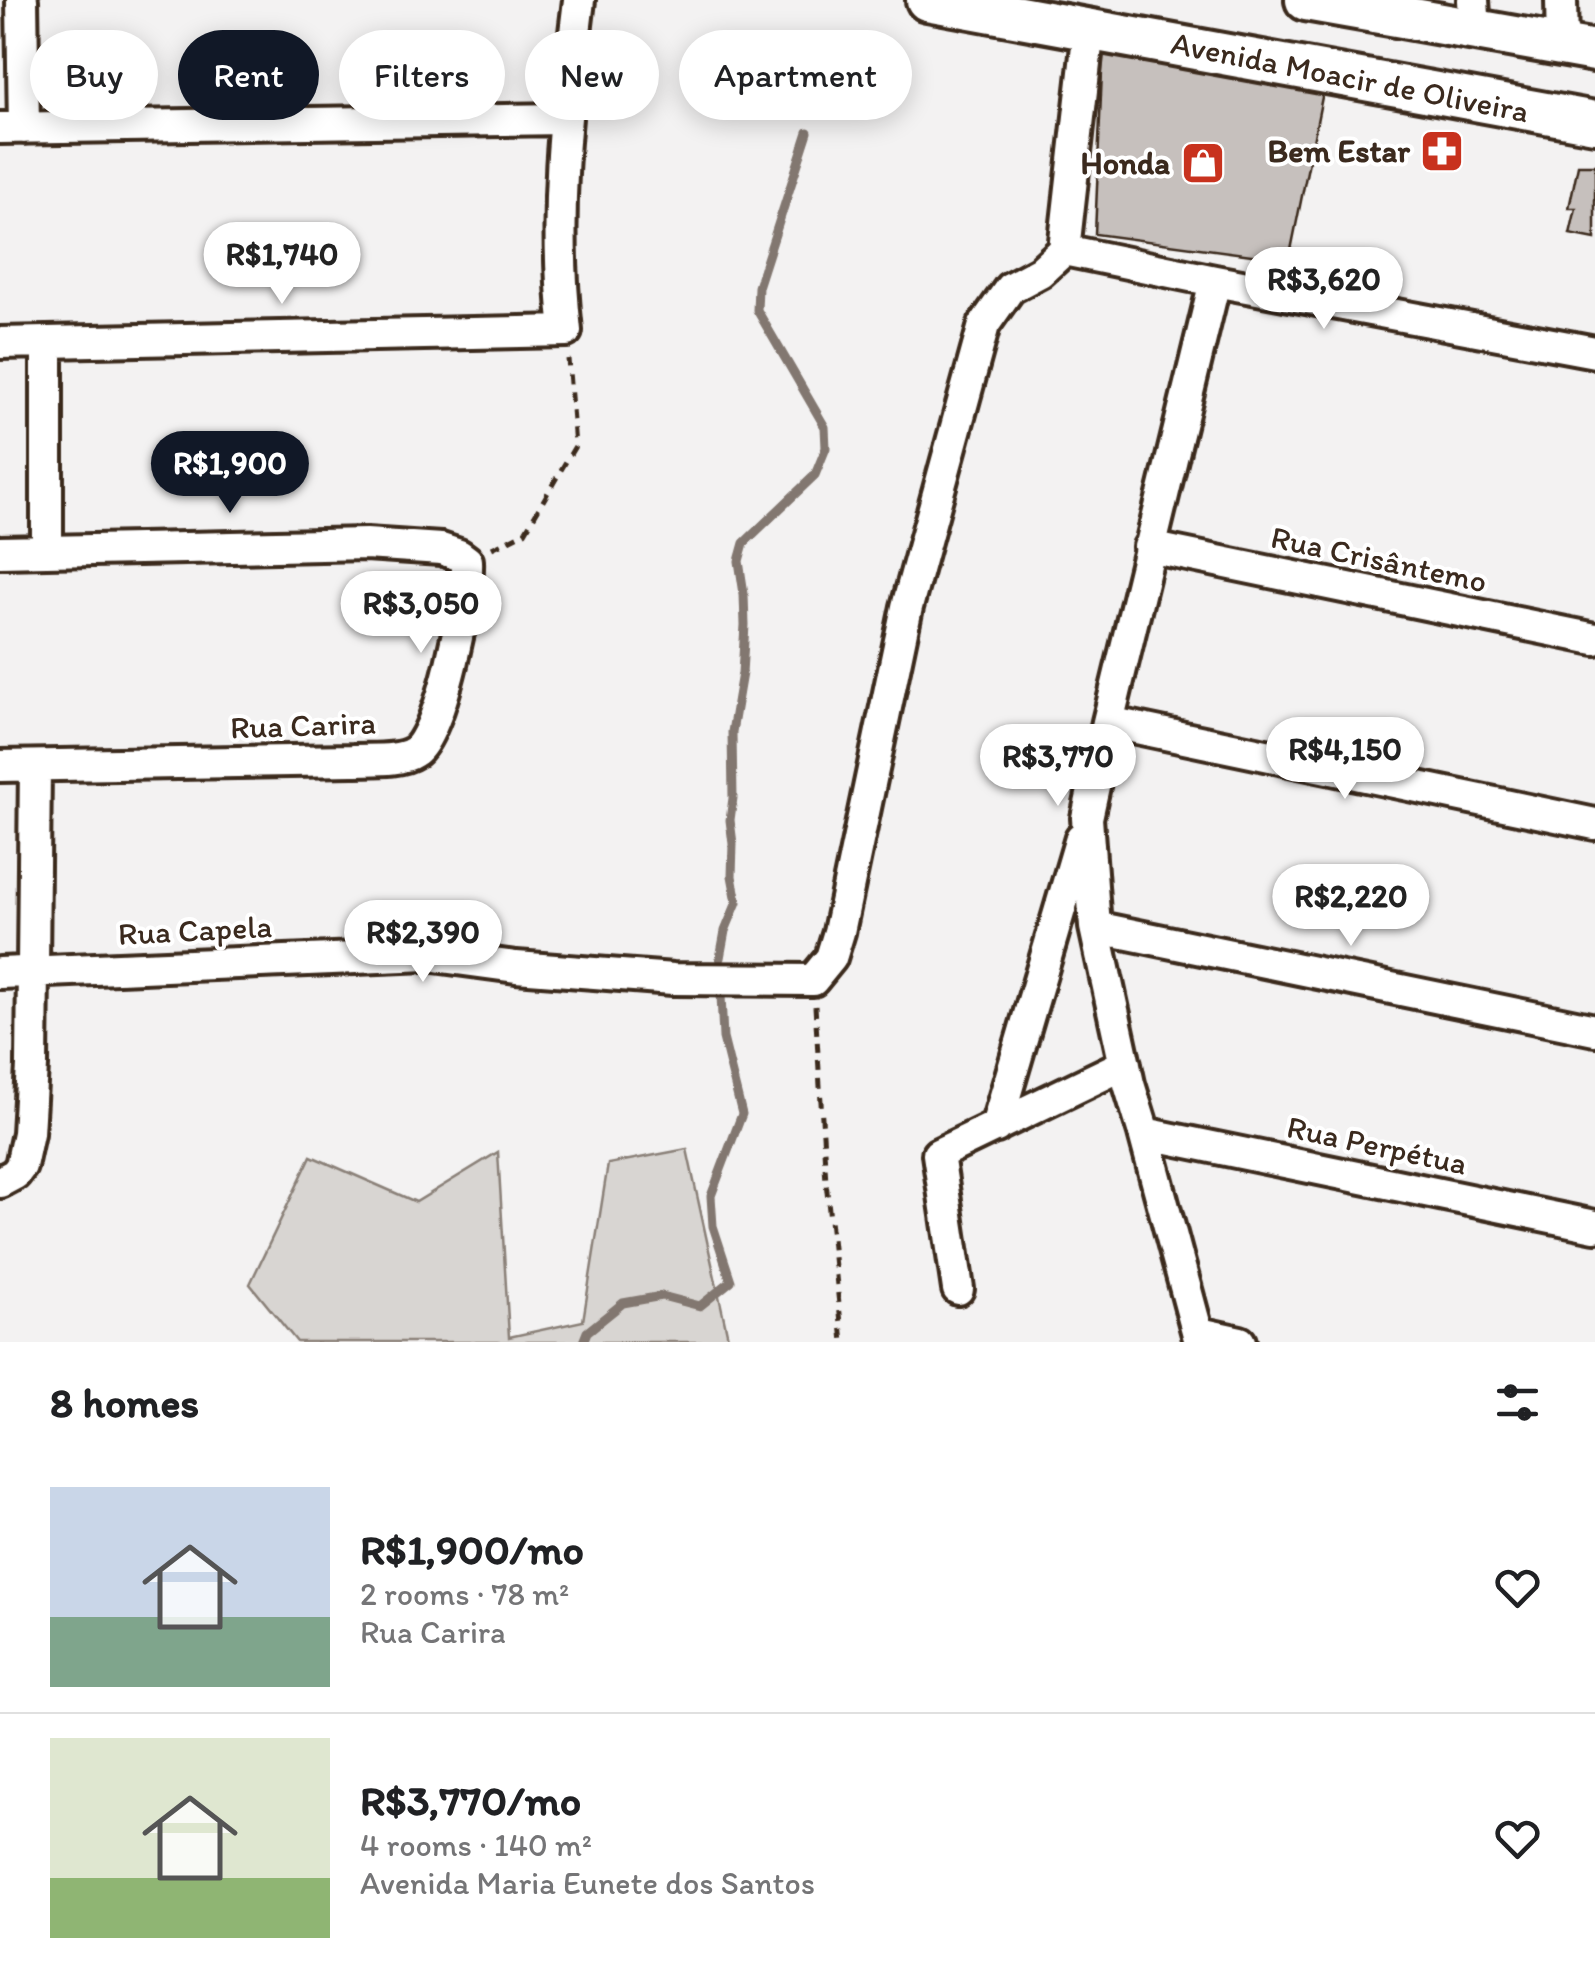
<!DOCTYPE html>
<html lang="en">
<head>
<meta charset="utf-8">
<style>
	:root { --surface:#fff; --page:#f6f6f6; --text:#202124; --muted:#757577; --line:#e0e0e0; --accent:#111827 }
	body { margin:0; font-family:Itim,sans-serif; background:var(--page); color:var(--text); height:100vh; display:flex; flex-direction:column; font-size:38px; white-space:nowrap }
	* { box-sizing:border-box; margin:0 }
	p { font-size:32px; color:var(--muted) }
	.icon { flex:none; width:55px; height:55px; fill:none; stroke:currentColor; stroke-width:2; stroke-linecap:round; stroke-linejoin:round }
	.map { position:relative; height:1342px; overflow:hidden }
	.side { display:flex; flex-direction:column; background:var(--surface); flex:1 }
	.side>* { flex:none }
	.guide { position:absolute; left:30px; top:30px; width:1000px; height:90px; display:flex; gap:20px }
	.price { position:absolute; translate:-50% -85px; padding:0 22px; border-radius:35px; background:#fff; color:#222; font-size:32px; line-height:65px; filter:drop-shadow(0 2px 5px #0008) }
	.price::after { content:''; position:absolute; left:50%; top:60px; width:30px; height:22px; margin-left:-15px; background:inherit; clip-path:polygon(0 0,100% 0,50% 100%) }
	.price.active { background:var(--accent); color:#fff }
	ul { padding:0; list-style:none }
	li { display:flex; align-items:center; gap:30px; height:250px; padding:0 50px }
	li+li { border-top:2px solid var(--line) }
	li span { display:grid; place-items:center; flex:none; width:280px; height:200px; border-radius:0px; color:#555 }
	li>.icon { margin-inline-start:auto }
	span .icon { width:120px; height:120px; fill:#fffc; stroke-width:1 }
	li b { font-size:42px }
	h2 { display:flex; justify-content:space-between; align-items:center; height:120px; padding:0 50px; font-size:42px }
	.pill { padding:0 35px; border-radius:45px; background:var(--surface); box-shadow:0 5px 25px #0003; font-size:35px; line-height:90px }
	.pill.active { background:var(--accent); color:#fff }
	.map>svg:first-child { display:block }
	.green { fill:#d8d5d2; stroke:#8a8078; stroke-width:2.5 }
	.lines { fill:none; stroke-linecap:round; stroke-linejoin:round }
	.stream { stroke:#827770; stroke-width:9 }
	.building { fill:#c6c0bd; stroke:#3b2a1e; stroke-width:2.5 }
	.minor-casing { stroke:#3b2a1e; stroke-width:38 }
	.major-casing { stroke:#3b2a1e; stroke-width:48 }
	.path { stroke:#3b2a1e; stroke-width:5; stroke-dasharray:10 8; stroke-linecap:butt }
	.minor { stroke:#fff; stroke-width:30 }
	.major { stroke:#fff; stroke-width:40 }
	.labels { text-anchor:middle; dominant-baseline:central; stroke-width:8; stroke-linejoin:round; paint-order:stroke }
	.street-label { font-size:32px; fill:#3b2a1e; stroke:#fff }
	.poi-label { font-size:32px; font-weight:bold; fill:#3b2a1e; stroke:#fff; text-anchor:end }
</style>
</head>
<body>
<div class="map">
<svg width="1595" height="1342" viewBox="0 0 1595 1342">
	<rect width="100%" height="100%" fill="#f3f2f2"/>
	<filter id="ink" filterUnits="userSpaceOnUse"><feTurbulence type="fractalNoise" baseFrequency=".01" numOctaves="2"/><feDisplacementMap in="SourceGraphic" scale="20" xChannelSelector="R" yChannelSelector="G"/><feConvolveMatrix kernelMatrix="1 2 1 2 8 2 1 2 1" color-interpolation-filters="sRGB"/></filter>
	<g filter="url(#ink)">
		<path class="green" d="M 687,1149 L 729,1342 L 297,1342 L 250,1284 L 311,1156 L 416,1202 L 498,1152 L 509,1337 L 583,1321 L 608,1164 Z"/>
		<g class="lines">
			<path class="stream" d="M 720,958 L 725,931 L 737,902 L 732,876 L 733,844 L 730,820 L 733,798 L 732,732 L 742,673 L 745,625 L 744,594 L 739,561 L 744,543 L 815,475 L 826,448 L 825,427 L 757,310 L 758,287 L 808,132
				M 583,1342 L 587,1332 L 623,1303 L 662,1296 L 700,1306 L 731,1281 L 713,1226 L 711,1196 L 742,1114 L 723,1038 L 721,995"/>
		</g>
		<path class="building" d="M 1103,48 L 1323,92 L 1289,260 L 1095,234 Z
			M 1578,165 L 1595,165 L 1595,239 L 1570,234 L 1576,208 L 1569,208 Z"/>
		<g class="lines">
			<g class="minor-casing">
				<path id="minor" d="M 22,0 L 24,128
					M 1473,0 L 1475,32
					M 1561,0 L 1562,45
					M 0,128 L 564,119
					M 1064,250 L 1215,281 L 1595,352
					M 1064,250 L 1089,28
					M 0,343 L 566,331 C 553,217 565,113 579,0
					M 1149,547 L 1595,639
					M 47,551 L 47,342
					M 0,552 L 366,544 L 441,549 L 459,555 L 467,561 C 469,593 441,737 414,752 C 399,762 371,759 353,760 L 0,766
					M 1108,722 L 1595,824
					M 1095,927 L 1595,1030
					M 0,973 L 427,955 L 516,967 L 673,979 L 813,980 L 831,958 L 839,932 L 907,607 L 984,325 L 1010,288 L 1040,272 L 1064,250
					M 996,1127 L 1081,838
					M 1144,1133 L 1595,1226
					M 0,1182 L 15,1174 L 21,1166 L 28,1133 L 32,1066 L 35,766
					M 958,1289 L 938,1154 L 1125,1064
					M 1199,1333 L 1240,1342
					M 1200,1342 L 1144,1133 L 1129,1084 L 1095,927 L 1087,818 L 1108,722 L 1215,281"/>
			</g>
			<g class="major-casing">
				<path id="major" d="M 927,0 L 1595,122
					M 1306,0 L 1595,51"/>
			</g>
			<path class="path" d="M 492,548 L 525,532 L 575,446 L 568,359
				M 815,1006 L 826,1182 L 843,1342"/>
			<use href="#minor" class="minor"/>
			<use href="#major" class="major"/>
		</g>
	</g>
	<defs>
		<g id="pharmacy-square" transform="scale(2.25)"><rect x="-9" y="-9" width="18" height="18" rx="4" fill="#c8321e" stroke="#fff"/><path d="M-2-6h4v4h4v4h-4v4h-4v-4h-4v-4h4Z" fill="#fff"/></g>
		<g id="shop-square" transform="scale(2.25)"><rect x="-9" y="-9" width="18" height="18" rx="4" fill="#c8321e" stroke="#fff"/><path d="M-5-2.5h2.3a2.7 3.5 0 0 1 5.4 0H5L5.5 6h-11ZM-1.5-2.5h3a1.5 2.3 0 0 0-3 0Z" fill="#fff"/></g>
	</defs>
	<g fill-rule="evenodd">
		<use href="#pharmacy-square" x="1442" y="151"/>
		<use href="#shop-square" x="1203" y="163"/>
	</g>
	<g class="labels">
		<g class="street-label">
			<text transform="translate(1350 77) rotate(11)">Avenida Moacir de Oliveira</text>
			<text transform="translate(1379 559) rotate(12)">Rua Crisântemo</text>
			<text transform="translate(303 725) rotate(-2)">Rua Carira</text>
			<text transform="translate(195 930) rotate(-3)">Rua Capela</text>
			<text transform="translate(1377 1145) rotate(12)">Rua Perpétua</text>
		</g>
		<g class="poi-label">
			<text x="1410" y="151">Bem Estar</text>
			<text x="1170" y="163">Honda</text>
		</g>
	</g>
</svg>
<b class="price" style="left:282px;top:307px">R$1,740</b>
<b class="price" style="left:1324px;top:332px">R$3,620</b>
<b class="price active" style="left:230px;top:516px">R$1,900</b>
<b class="price" style="left:421px;top:656px">R$3,050</b>
<b class="price" style="left:1345px;top:802px">R$4,150</b>
<b class="price" style="left:1058px;top:809px">R$3,770</b>
<b class="price" style="left:1351px;top:949px">R$2,220</b>
<b class="price" style="left:423px;top:985px">R$2,390</b>
<div class="guide">
<a class="pill">Buy</a>
<a class="pill active">Rent</a>
<a class="pill">Filters</a>
<a class="pill">New</a>
<a class="pill">Apartment</a>
</div>
</div>
<section class="side">
<h2>8 homes<svg class="icon" aria-label="filters" viewBox="0 0 24 24"><path d="M4 7h16M4 17h16"/><circle cx="9" cy="7" r="2"/><circle cx="15" cy="17" r="2"/></svg></h2>
<ul>
<li><span style="background:linear-gradient(#c9d6e8 65%,#7fa58c 0)"><svg class="icon" aria-label="home" viewBox="0 0 24 24"><path d="M3 11l9-7 9 7M6 9v11h12V9"/></svg></span><div><b>R$1,900/mo</b><p>2 rooms · 78 m²</p><p>Rua Carira</p></div><svg class="icon" aria-label="heart" viewBox="0 0 24 24"><path d="M12 20l-8-8c-3-5 5-10 8-4 3-6 11-1 8 4z"/></svg></li>
<li><span style="background:linear-gradient(#dfe7d0 70%,#8fb573 0)"><svg class="icon" aria-label="home" viewBox="0 0 24 24"><path d="M3 11l9-7 9 7M6 9v11h12V9"/></svg></span><div><b>R$3,770/mo</b><p>4 rooms · 140 m²</p><p>Avenida Maria Eunete dos Santos</p></div><svg class="icon" aria-label="heart" viewBox="0 0 24 24"><path d="M12 20l-8-8c-3-5 5-10 8-4 3-6 11-1 8 4z"/></svg></li>
</ul>
</section>
</body>
</html>
